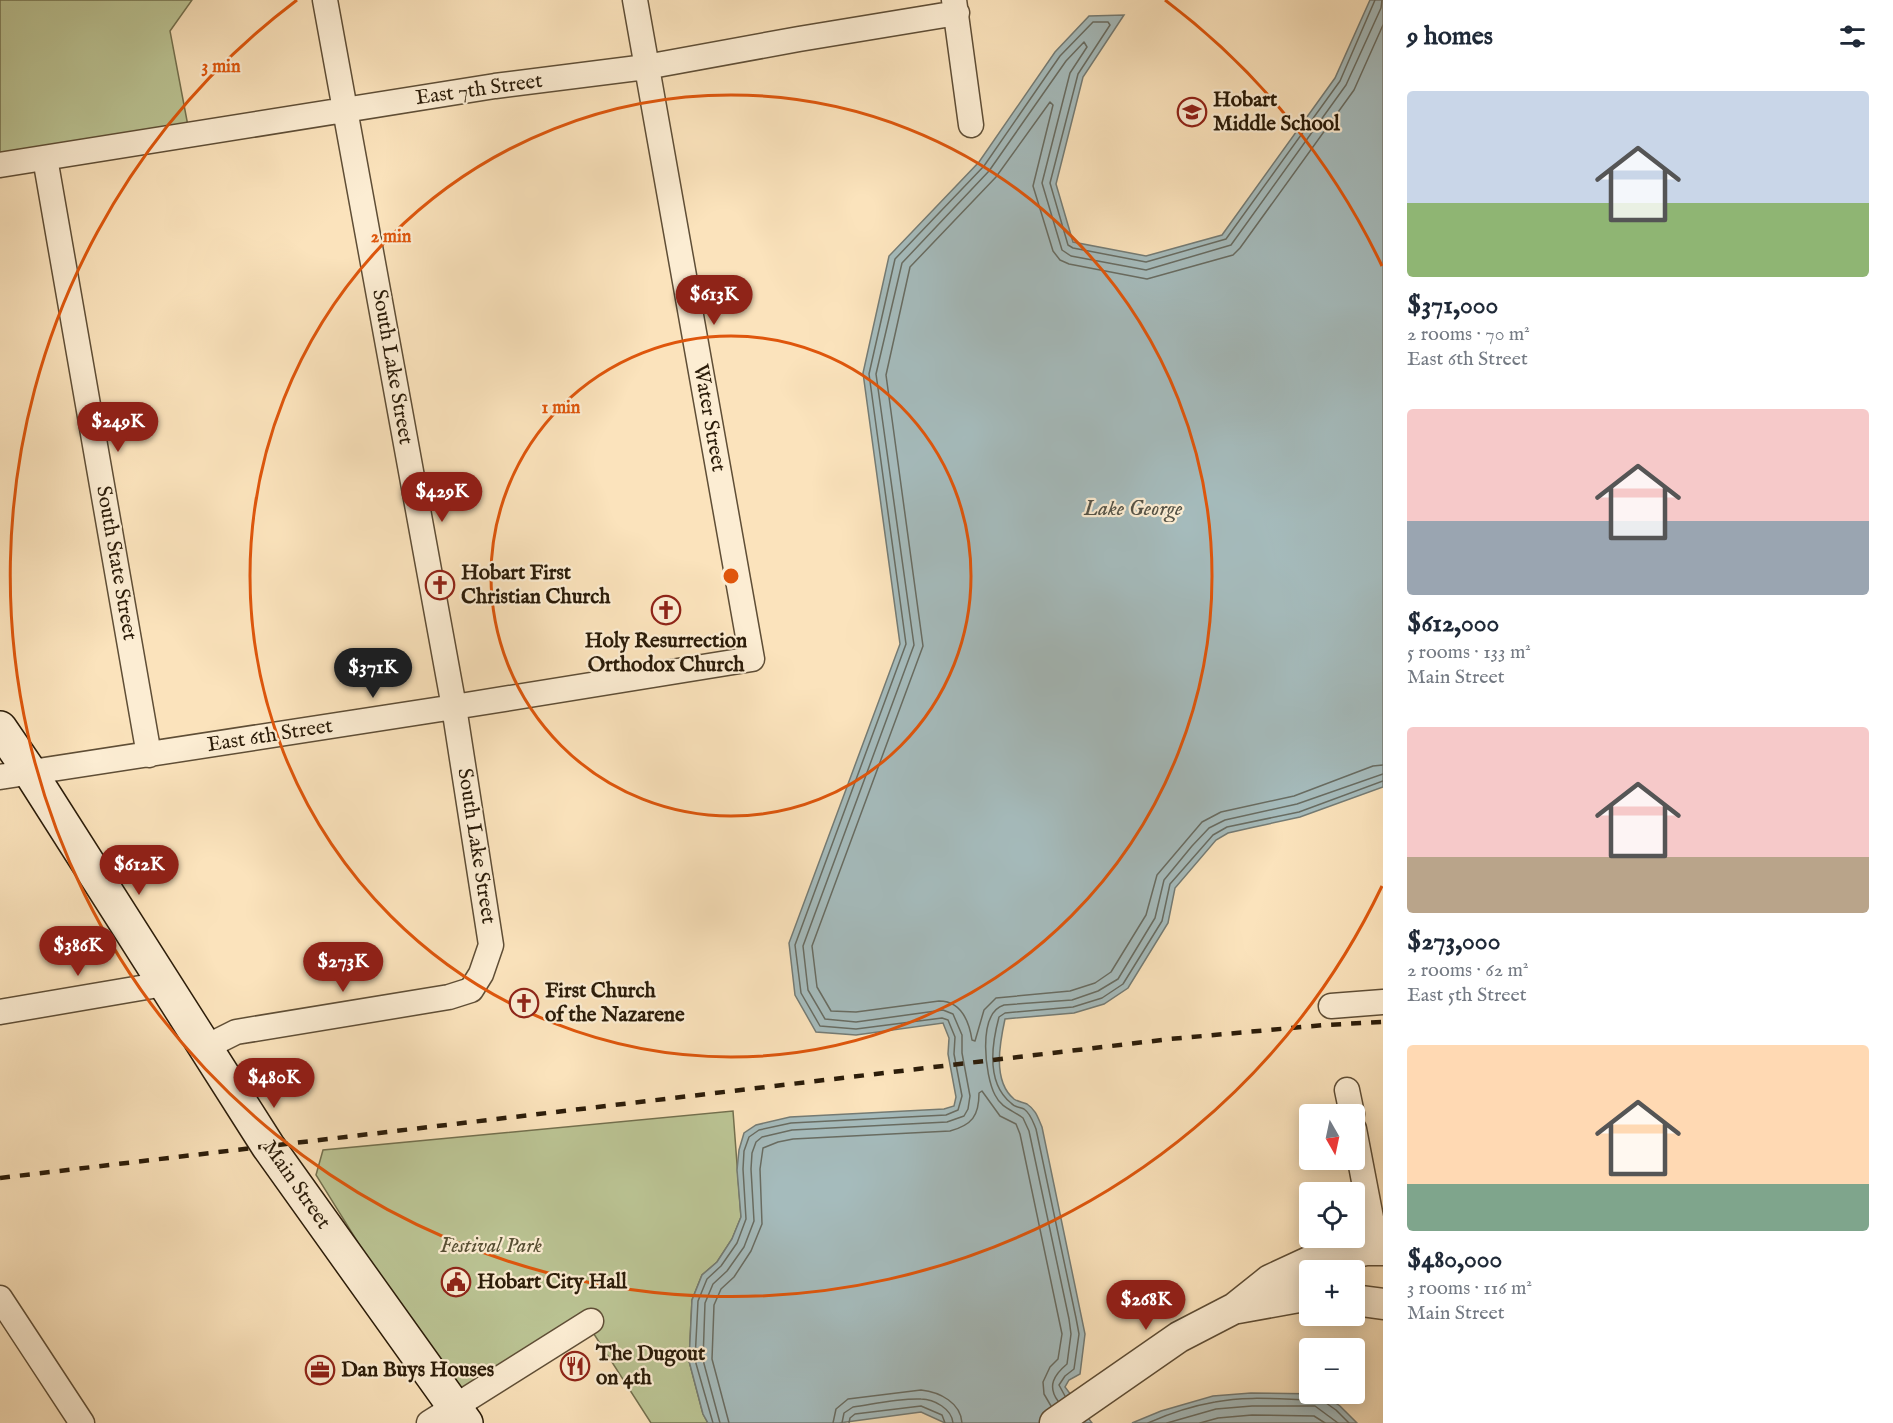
<!DOCTYPE html>
<html lang="en">
<head>
<meta charset="utf-8">
<style>
	:root { --surface:#fff; --page:#f6f6f7; --text:#1f2937; --muted:#747a83; --accent:#8f2418 }
	body { margin:0; font-family:"IM FELL English",serif; background:var(--page); color:var(--text); height:100vh; display:flex; flex-direction:column; font-size:22px; white-space:nowrap }
	* { box-sizing:border-box; margin:0 }
	p { font-size:20px; color:var(--muted) }
	.icon { flex:none; width:33px; height:33px; fill:none; stroke:currentColor; stroke-width:2; stroke-linecap:round; stroke-linejoin:round }
	.map { position:relative; flex:1; overflow:hidden }
	.drawer { display:flex; flex-direction:column; background:var(--surface); width:510px }
	.drawer>* { flex:none }
	.needle { width:39px; rotate:171deg }
	.controls { position:absolute; left:1299px; top:1104px; display:grid; gap:12px }
	.controls a { display:grid; place-items:center; width:66px; height:66px; border-radius:6px; background:var(--surface); box-shadow:0 3px 15px #0003; font-size:30px }
	.price { position:absolute; translate:-50% -51px; padding:0 14px; border-radius:21px; background:var(--accent); color:#fff; font-size:20px; line-height:39px; filter:drop-shadow(0 2px 3px #0008) }
	.price::after { content:''; position:absolute; left:50%; top:36px; width:18px; height:14px; margin-left:-9px; background:inherit; clip-path:polygon(0 0,100% 0,50% 100%) }
	.price.on { background:#222; color:#fff }
	ul { padding:0; list-style:none }
	li { display:grid; align-content:center; gap:12px; height:318px; padding:0 24px }
	li span { display:grid; place-items:center; height:186px; border-radius:6px; color:#555 }
	li>.icon { margin-inline-start:auto }
	span .icon { width:108px; height:108px; fill:#fffc; stroke-width:1 }
	li b { font-size:26px }
	h2 { display:flex; justify-content:space-between; align-items:center; height:72px; padding:0 24px; font-size:26px }
	main { display:flex; flex:1; min-height:0 }
	.map>svg:first-child { display:block }
	.green { fill:#bbc494; stroke:#73704e; stroke-width:1.5 }
	.water { fill:#a5bbbc; stroke:#747b74; stroke-width:1.5 }
	.lines { fill:none; stroke-linecap:round; stroke-linejoin:round }
	.shore { stroke:#686c62; stroke-width:1.5 }
	.minor-casing { stroke:#5f4e36; stroke-width:27 }
	.tertiary-casing { stroke:#5f4e36; stroke-width:33 }
	.secondary-casing { stroke:#2b1c09; stroke-width:36 }
	.minor { stroke:#fcedd3; stroke-width:24 }
	.tertiary { stroke:#fcedd3; stroke-width:30 }
	.secondary { stroke:#fcedd3; stroke-width:33 }
	.rail { stroke:#2b1c09; stroke-width:4.5; stroke-dasharray:10 10; stroke-linecap:butt }
	.ring { fill:none; stroke:#df560c; stroke-width:3 }
	.labels { text-anchor:middle; dominant-baseline:central; stroke-width:4.5; stroke-linejoin:round; paint-order:stroke }
	.street-label { font-size:21px; fill:#2b1c09; stroke:#fcedd3 }
	.poi-label { font-size:21px; font-weight:bold; fill:#2b1c09; stroke:#fcedd3; text-anchor:start }
	.park-label { font-size:21px; font-style:italic; fill:#564e33; stroke:#fcedd3 }
	.water-label { font-size:22px; font-style:italic; fill:#565448; stroke:#fcedd3 }
	.centre { fill:#df560c; stroke:#fcedd3; stroke-width:3 }
	.ring-label { font-size:18px; text-anchor:middle; font-weight:bold; fill:#df560c; stroke:#fcedd3; stroke-width:4.5; stroke-linejoin:round; paint-order:stroke }
</style>
</head>
<body>
<main>
<div class="map">
<svg width="1383" height="1423" viewBox="0 0 1383 1423">
	<rect width="100%" height="100%" fill="#fbe3bc"/>
	<filter id="stains"><feTurbulence type="fractalNoise" baseFrequency=".00333" numOctaves="4"/><feColorMatrix values="0 0 0 0 .2 0 0 0 0 .09 0 0 0 0 .02 0 0 0 .5 -.17"/></filter>
	<radialGradient id="worn" r=".72"><stop offset=".6" stop-color="#630" stop-opacity="0"/><stop offset="1" stop-color="#630" stop-opacity=".3"/></radialGradient>
	<path class="green" d="M 0,0 L 192,0 L 170,31 L 188,126 L 0,158 Z
		M 733,1111 L 741,1217 L 732,1239 L 717,1262 L 702,1275 L 692,1300 L 689,1361 L 703,1414 L 708,1423 L 651,1423 L 585,1320 L 456,1400 L 316,1175 L 323,1150 Z"/>
	<path class="water" d="M 1370,0 L 1383,0 L 1383,787 L 1300,817 L 1250,828 L 1228,833 L 1216,840 L 1175,888 L 1168,923 L 1128,988 L 1104,1004 L 1074,1013 L 1005,1019 C 1000,1042 992,1081 1014,1099 C 1018,1102 1023,1102 1027,1104 C 1036,1110 1038,1118 1042,1127 L 1085,1334 L 1080,1374 L 1069,1380 L 1065,1387 L 1092,1423 L 945,1423 L 921,1412 L 839,1423 L 708,1423 L 703,1414 L 689,1361 L 692,1300 L 702,1275 L 717,1262 L 732,1239 L 741,1217 L 737,1170 L 739,1150 L 744,1133 L 756,1125 L 790,1117 L 944,1109 L 954,1106 L 956,1097 L 948,1054 L 949,1038 L 943,1023 L 856,1035 L 816,1032 L 795,995 L 789,943 L 900,644 L 863,373 L 889,256 L 979,162 L 1055,52 L 1089,16 L 1124,15 L 1083,77 L 1056,184 L 1073,242 L 1146,256 L 1222,235 L 1335,78 Z
		M 1251,1393 L 1322,1394 L 1340,1406 L 1357,1423 L 1132,1423 L 1161,1411 L 1213,1396 Z"/>
	<g class="lines">
		<path class="shore" d="M 1383,25 L 1354,90 L 1240,248 L 1233,255 L 1147,279 L 1069,264 L 1060,260 L 1053,251 L 1033,186 L 1053,105 L 1050,102 L 996,177 L 910,267 L 886,375 L 923,646 L 812,946 L 817,987 L 831,1011 L 856,1012 L 939,1001 C 961,1001 969,1021 972,1040 L 975,1041 L 984,1010 L 996,998 L 1070,991 L 1095,983 L 1111,972 L 1146,915 L 1157,875 L 1202,822 L 1221,812 L 1294,796 L 1373,766 L 1383,765
			M 1065,1396 L 1059,1385 L 1065,1376 L 1074,1369 L 1079,1334 L 1076,1318 L 1036,1129 C 1033,1122 1031,1114 1024,1109 C 1019,1107 1014,1107 1011,1103 C 986,1083 992,1043 999,1017 L 1005,1013 L 1073,1007 L 1102,998 L 1123,984 L 1162,921 L 1170,884 L 1213,835 L 1227,827 L 1299,812 L 1383,781
			M 1058,1401 C 1047,1386 1054,1375 1067,1364 L 1071,1334 L 1069,1319 L 1029,1131 L 1023,1118 C 1013,1110 1002,1109 995,1095 C 985,1076 977,1013 1004,1005 L 1072,1000 L 1098,991 L 1118,979 L 1155,918 L 1164,880 L 1192,846 L 1209,828 L 1225,820 L 1297,804 L 1383,774
			M 713,1423 L 695,1360 L 698,1301 L 707,1279 L 721,1266 L 737,1243 L 746,1219 L 743,1169 L 744,1151 L 749,1137 L 759,1130 L 791,1123 L 946,1115 L 958,1110 L 962,1096 L 954,1054 L 955,1037 L 948,1020 L 942,1018 L 856,1029 L 820,1026 L 801,993 L 795,945 L 906,644 L 869,374 L 895,259 L 984,166 L 1060,56 L 1093,22 L 1108,22 L 1110,25 L 1078,74 L 1050,183 L 1068,245 L 1073,248 L 1146,262 L 1226,239 L 1340,81 L 1375,0
			M 720,1423 L 703,1360 L 705,1303 L 713,1284 L 727,1271 L 744,1247 L 754,1221 L 751,1169 L 752,1153 L 756,1142 L 762,1137 L 792,1130 L 947,1122 L 964,1116 L 968,1109 L 970,1096 L 962,1053 L 962,1035 L 953,1014 L 943,1010 L 856,1022 L 825,1019 L 808,990 L 803,946 L 914,645 L 876,374 L 902,263 L 989,171 L 1066,61 L 1084,42 L 1087,47 L 1070,73 L 1042,183 L 1062,250 L 1071,256 L 1146,270 L 1231,245 L 1346,85 L 1381,8 L 1382,0
			M 729,1423 L 712,1359 L 714,1305 L 721,1289 L 734,1277 L 751,1251 L 762,1224 L 760,1169 L 763,1148 L 778,1142 L 793,1139 L 950,1131 C 972,1125 979,1116 979,1093 L 982,1091 L 1000,1116 L 1016,1124 L 1020,1134 L 1062,1334 L 1058,1359 L 1050,1367 L 1043,1382 L 1044,1394 L 1051,1406
			M 833,1423 L 836,1409 L 848,1399 L 921,1390 C 940,1392 961,1403 962,1423
			M 842,1423 L 844,1413 L 853,1407 C 874,1404 899,1398 921,1399 C 934,1399 952,1409 953,1423
			M 849,1423 L 850,1418 L 855,1414 L 921,1406 L 942,1415 L 945,1423
			M 1148,1423 C 1168,1414 1192,1406 1215,1402 C 1245,1396 1277,1399 1308,1400 L 1316,1396 L 1336,1410 L 1349,1423
			M 1167,1423 L 1216,1409 L 1252,1406 L 1315,1406 L 1338,1423
			M 1200,1423 L 1218,1418 L 1252,1415 L 1314,1416 L 1325,1423"/>
		<g class="minor-casing">
			<path id="minor" d="M 954,0 L 971,125
				M 45,158 L 149,755
				M 0,165 L 495,86 L 646,67 L 799,39 L 957,13
				M 0,777 L 454,707 L 752,659 L 635,0
				M 1331,1006 L 1383,1002
				M 0,1012 L 164,984
				M 204,1048 L 236,1032 L 449,997 L 471,990 L 481,974 L 491,945 L 454,707 L 325,0
				M 1347,1090 L 1352,1114
				M 1354,1129 L 1377,1249
				M 0,1298 L 82,1423
				M 429,1423 L 591,1321"/>
		</g>
		<g class="tertiary-casing">
			<path id="tertiary" d="M 1354,1300 L 1383,1304
				M 1238,1308 L 1310,1295
				M 1055,1423 L 1179,1337 L 1235,1308 L 1270,1280 L 1311,1261 L 1366,1250 L 1383,1250"/>
		</g>
		<g class="secondary-casing">
			<path id="secondary" d="M 0,728 L 30,772 L 268,1146 L 466,1423"/>
		</g>
		<use href="#minor" class="minor"/>
		<use href="#tertiary" class="tertiary"/>
		<use href="#secondary" class="secondary"/>
		<path class="rail" d="M 0,1178 L 1170,1039 L 1324,1025 L 1383,1022"/>
	</g>
	<g class="ring">
		<circle cx="731" cy="576" r="240"/>
		<circle cx="731" cy="576" r="481"/>
		<path d="M1382 886A721 721 0 1 1 297 0M1165 0A721 721 0 0 1 1382 266"/>
	</g>
	<defs>
		<g id="school-ring" transform="scale(1.5)"><circle r="9.5" fill="#fcedd3" stroke="#8f2418" stroke-width="1.5"/><path d="M0-5L7-2L0 1L-7-2ZM-4 1L0 2.5L4 1V4Q0 6-4 4Z" fill="#8f2418"/></g>
		<g id="church-ring" transform="scale(1.5)"><circle r="9.5" fill="#fcedd3" stroke="#8f2418" stroke-width="1.5"/><path d="M-1.2-6h2.4v3.5h3.3v2.4h-3.3V6h-2.4V-.1h-3.3v-2.4h3.3Z" fill="#8f2418"/></g>
		<g id="civic-ring" transform="scale(1.5)"><circle r="9.5" fill="#fcedd3" stroke="#8f2418" stroke-width="1.5"/><path d="M-.6-6.5H3V-4.5H.6V-3L4-1V1h2V6H-6V1h2V-1L-.6-3ZM-1.2 2.5V6h2.4V2.5Z" fill="#8f2418"/></g>
		<g id="restaurant-ring" transform="scale(1.5)"><circle r="9.5" fill="#fcedd3" stroke="#8f2418" stroke-width="1.5"/><path d="M-5-6h1v4h1v-4h1v4h1v-4h1v5L-1.5 .5V6h-2V.5L-5-1ZM5-6V6H3V1.5H1.5Q1.5-4 5-6Z" fill="#8f2418"/></g>
		<g id="office-ring" transform="scale(1.5)"><circle r="9.5" fill="#fcedd3" stroke="#8f2418" stroke-width="1.5"/><path d="M-6-3h4V-5.5h4V-3h4V5H-6ZM-1-4.5V-3h2v-1.5ZM-6 0V1H6V0Z" fill="#8f2418"/></g>
	</defs>
	<g fill-rule="evenodd">
		<use href="#school-ring" x="1192" y="112"/>
		<use href="#church-ring" x="440" y="585"/>
		<use href="#church-ring" x="666" y="610"/>
		<use href="#church-ring" x="524" y="1003"/>
		<use href="#civic-ring" x="456" y="1282"/>
		<use href="#restaurant-ring" x="575" y="1366"/>
		<use href="#office-ring" x="320" y="1370"/>
	</g>
	<g class="labels">
		<g class="street-label">
			<text transform="translate(479 90) rotate(-8)">East 7th Street</text>
			<text transform="translate(392 367) rotate(80)">South Lake Street</text>
			<text transform="translate(709 418) rotate(80)">Water Street</text>
			<text transform="translate(116 563) rotate(80)">South State Street</text>
			<text transform="translate(270 736) rotate(-9)">East 6th Street</text>
			<text transform="translate(476 846) rotate(81)">South Lake Street</text>
			<text transform="translate(296 1185) rotate(55)">Main Street</text>
		</g>
		<g class="poi-label">
			<text x="1213" y="100">Hobart<tspan x="1213" dy="24">Middle School</tspan></text>
			<text x="461" y="573">Hobart First<tspan x="461" dy="24">Christian Church</tspan></text>
			<text x="666" y="641" text-anchor="middle">Holy Resurrection<tspan x="666" dy="24">Orthodox Church</tspan></text>
			<text x="545" y="991">First Church<tspan x="545" dy="24">of the Nazarene</tspan></text>
			<text x="477" y="1282">Hobart City Hall</text>
			<text x="596" y="1354">The Dugout<tspan x="596" dy="24">on 4th</tspan></text>
			<text x="341" y="1370">Dan Buys Houses</text>
		</g>
		<g class="park-label">
			<text x="491" y="1246">Festival Park</text>
		</g>
		<g class="water-label">
			<text x="1133" y="509">Lake George</text>
		</g>
	</g>
	<circle cx="731" cy="576" r="9" class="centre"/>
	<g class="ring-label">
		<text x="221" y="72">3 min</text>
		<text x="391" y="242">2 min</text>
		<text x="561" y="413">1 min</text>
	</g>
	<rect width="100%" height="100%" filter="url(#stains)"/>
	<rect width="100%" height="100%" fill="url(#worn)"/>
</svg>
<div class="controls">
<a><svg class="needle" viewBox="-14 -14 28 28"><path d="M0-13l5 13h-10z" fill="#e53935"/><path d="M0 13l5-13h-10z" fill="#747a83"/></svg></a>
<a><svg class="icon" aria-label="locate" viewBox="0 0 24 24"><circle cx="12" cy="12" r="6"/><path d="M12 2v4M12 18v4M2 12h4M18 12h4"/></svg></a>
<a>+</a>
<a>−</a>
</div>
<b class="price" style="left:714px;top:326px">$613K</b>
<b class="price" style="left:118px;top:453px">$249K</b>
<b class="price" style="left:442px;top:523px">$429K</b>
<b class="price on" style="left:373px;top:699px">$371K</b>
<b class="price" style="left:139px;top:896px">$612K</b>
<b class="price" style="left:78px;top:977px">$386K</b>
<b class="price" style="left:343px;top:993px">$273K</b>
<b class="price" style="left:274px;top:1109px">$480K</b>
<b class="price" style="left:1146px;top:1331px">$268K</b>
</div>
<section class="drawer">
<h2>9 homes<svg class="icon" aria-label="filters" viewBox="0 0 24 24"><path d="M4 7h16M4 17h16"/><circle cx="9" cy="7" r="2"/><circle cx="15" cy="17" r="2"/></svg></h2>
<ul>
<li><span style="background:linear-gradient(#c9d6e8 60%,#8fb573 0)"><svg class="icon" aria-label="home" viewBox="0 0 24 24"><path d="M3 11l9-7 9 7M6 9v11h12V9"/></svg></span><div><b>$371,000</b><p>2 rooms · 70 m²</p><p>East 6th Street</p></div></li>
<li><span style="background:linear-gradient(#f6c9c9 60%,#9aa5b1 0)"><svg class="icon" aria-label="home" viewBox="0 0 24 24"><path d="M3 11l9-7 9 7M6 9v11h12V9"/></svg></span><div><b>$612,000</b><p>5 rooms · 133 m²</p><p>Main Street</p></div></li>
<li><span style="background:linear-gradient(#f6c9c9 70%,#b9a48a 0)"><svg class="icon" aria-label="home" viewBox="0 0 24 24"><path d="M3 11l9-7 9 7M6 9v11h12V9"/></svg></span><div><b>$273,000</b><p>2 rooms · 62 m²</p><p>East 5th Street</p></div></li>
<li><span style="background:linear-gradient(#ffd9b3 75%,#7fa58c 0)"><svg class="icon" aria-label="home" viewBox="0 0 24 24"><path d="M3 11l9-7 9 7M6 9v11h12V9"/></svg></span><div><b>$480,000</b><p>3 rooms · 116 m²</p><p>Main Street</p></div></li>
</ul>
</section>
</main>
</body>
</html>
